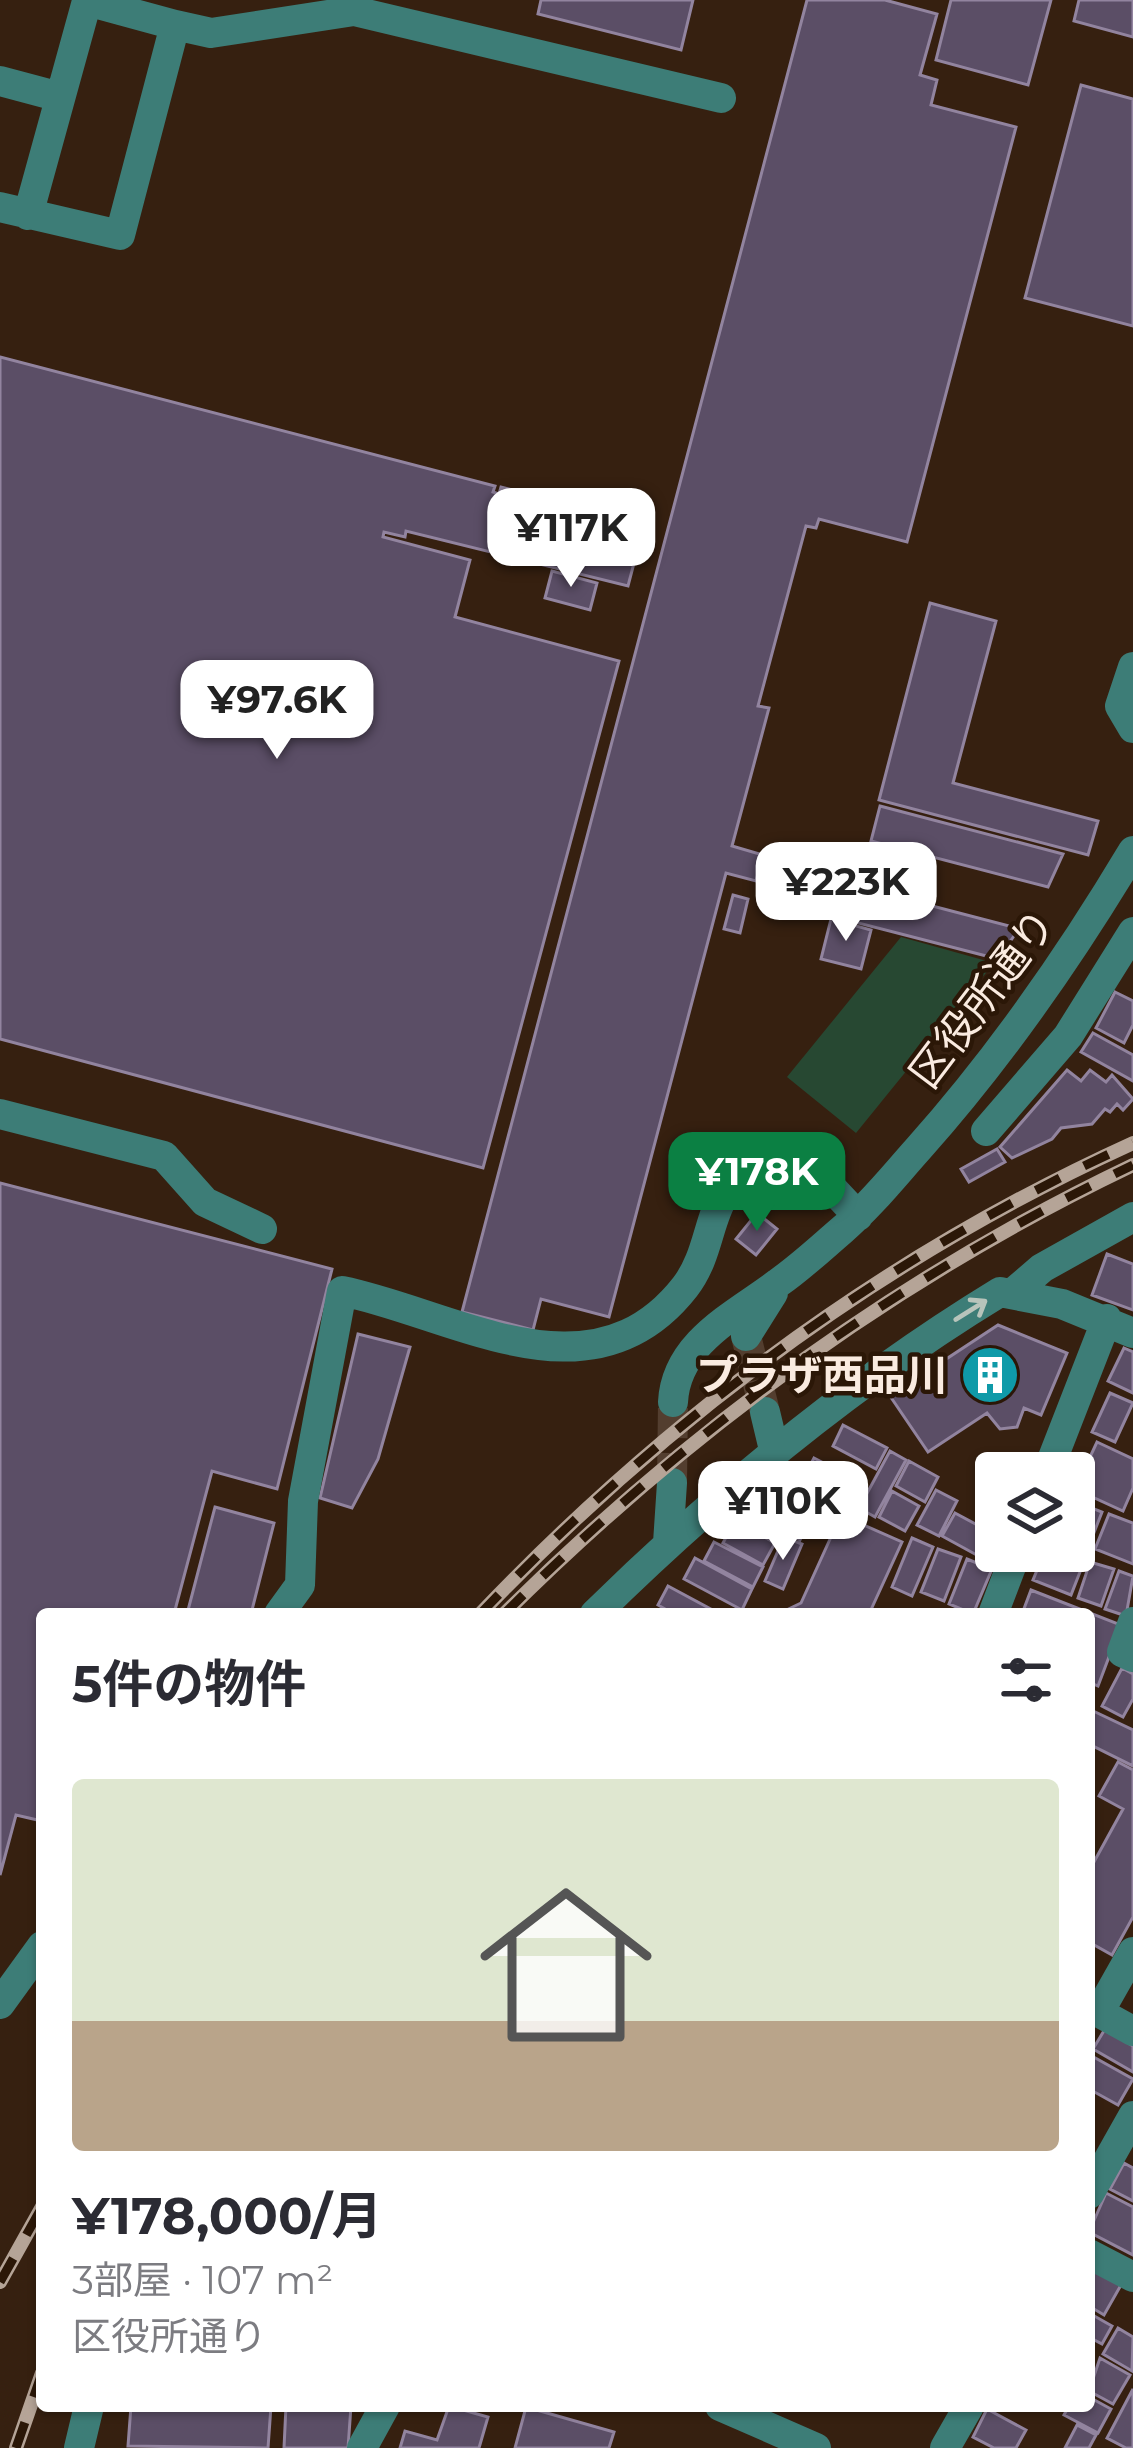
<!DOCTYPE html>
<html lang="ja">
<head>
<meta charset="utf-8">
<style>
	:root { --surface:#fff; --page:#f7f7f7; --text:#2b2b33; --muted:#7c7c81; --line:#e1e1e2; --accent:#0b8043 }
	body { margin:0; font-family:Montserrat,"Noto Sans JP",sans-serif; background:var(--page); color:var(--text); height:100vh; display:flex; flex-direction:column; font-size:45px; white-space:nowrap }
	* { box-sizing:border-box; margin:0 }
	p { font-size:39px; color:var(--muted) }
	.icon { flex:none; width:66px; height:66px; fill:none; stroke:currentColor; stroke-width:2; stroke-linecap:round; stroke-linejoin:round }
	.map { position:relative; flex:1; overflow:hidden }
	.sheet { position:absolute; left:36px; top:1608px; width:1059px; height:804px; display:flex; flex-direction:column; background:var(--surface); border-radius:12px; box-shadow:0 3px 9px #0004 }
	.sheet>* { flex:none }
	.tools { position:absolute; left:975px; top:1452px; display:grid; gap:24px }
	.tools a { display:grid; place-items:center; width:120px; height:120px; border-radius:12px; background:var(--surface); box-shadow:0 3px 9px #0004; font-size:60px }
	.price { position:absolute; translate:-50% -102px; padding:0 27px; border-radius:24px; background:#fff; color:#222; font-size:39px; line-height:78px; filter:drop-shadow(0 3px 6px #0008) }
	.price::after { content:''; position:absolute; left:50%; top:72px; width:36px; height:27px; margin-left:-18px; background:inherit; clip-path:polygon(0 0,100% 0,50% 100%) }
	.price.active { background:var(--accent); color:#fff }
	ul { padding:0; list-style:none }
	li { display:grid; align-content:center; gap:24px; height:636px; padding:0 36px }
	li+li { border-top:3px solid var(--line) }
	li span { display:grid; place-items:center; height:372px; border-radius:12px; color:#555 }
	li>.icon { margin-inline-start:auto }
	span .icon { width:216px; height:216px; fill:#fffc; stroke-width:1 }
	li b { font-size:51px }
	h2 { display:flex; justify-content:space-between; align-items:center; height:144px; padding:0 36px; font-size:51px }
	.map>svg:first-child { display:block }
	.green { fill:#274832 }
	.building { fill:#5b4e66; stroke:#92849f; stroke-width:3 }
	.lines { fill:none; stroke-linecap:round; stroke-linejoin:round }
	.minor-tunnel { stroke:#533e2f; stroke-width:30; stroke-dasharray:30 15; stroke-linecap:butt }
	.minor { stroke:#3d7d77; stroke-width:30 }
	.rail-casing { stroke:#b5a497; stroke-width:14 }
	.rail { stroke:#2b1707; stroke-width:9; stroke-dasharray:27; stroke-linecap:butt }
	.oneway { stroke:#b8c4bb }
	.labels { text-anchor:middle; dominant-baseline:central; stroke-width:9; stroke-linejoin:round; paint-order:stroke }
	.street-label { font-size:42px; fill:#faebe0; stroke:#2b1707 }
	.poi-label { font-size:42px; font-weight:bold; fill:#faebe0; stroke:#2b1707; text-anchor:end }
</style>
</head>
<body>
<div class="map">
<svg width="1133" height="2448" viewBox="0 0 1133 2448">
	<rect width="100%" height="100%" fill="#362010"/>
	<path class="green" d="M 901,937 L 994,963 L 856,1133 L 787,1077 Z"/>
	<path class="building" d="M 541,0 L 693,0 L 681,50 L 538,14 Z
		M 807,0 L 885,0 L 937,14 L 920,75 L 937,80 L 931,105 L 1016,127 L 907,542 L 819,519 L 816,528 L 806,526 L 758,706 L 769,708 L 732,846 L 763,855 L 756,881 L 726,873 L 609,1317 L 541,1299 L 533,1330 L 462,1312 Z
		M 951,0 L 1051,0 L 1028,85 L 936,60 Z
		M 1079,0 L 1133,0 L 1133,37 L 1074,21 Z
		M 1081,85 L 1133,99 L 1133,326 L 1025,298 Z
		M 0,357 L 495,486 L 493,492 L 499,494 L 501,487 L 644,525 L 628,586 L 406,531 L 405,537 L 384,532 L 383,537 L 470,560 L 455,617 L 619,661 L 483,1168 L 0,1039 Z
		M 552,571 L 597,583 L 590,610 L 545,598 Z
		M 930,603 L 996,621 L 953,783 L 1098,821 L 1088,855 L 879,800 Z
		M 880,806 L 1063,854 L 1048,887 L 871,841 Z
		M 844,883 L 1017,928 L 1016,933 L 998,959 L 835,917 Z
		M 733,895 L 748,899 L 740,933 L 724,929 Z
		M 831,919 L 871,930 L 861,969 L 821,959 Z
		M 1115,992 L 1133,1001 L 1133,1025 L 1124,1043 L 1096,1028 Z
		M 1093,1033 L 1133,1055 L 1133,1081 L 1081,1052 Z
		M 1067,1070 L 1081,1081 L 1090,1070 L 1106,1082 L 1112,1075 L 1133,1099 L 1123,1110 L 1117,1104 L 1110,1112 L 1105,1109 L 1092,1124 L 1061,1128 L 1052,1139 L 1012,1158 L 1000,1147 Z
		M 997,1149 L 1005,1162 L 969,1182 L 961,1169 Z
		M 0,1183 L 332,1269 L 277,1489 L 212,1471 L 174,1614 L 42,1614 L 42,1821 L 16,1815 L 0,1875 Z
		M 757,1213 L 777,1229 L 756,1255 L 736,1239 Z
		M 1107,1254 L 1133,1264 L 1133,1310 L 1092,1295 Z
		M 998,1325 L 1067,1353 L 1041,1415 L 1024,1408 L 1017,1427 L 1000,1429 L 987,1413 L 928,1452 L 890,1396 Z
		M 358,1334 L 410,1347 L 378,1459 L 352,1508 L 320,1498 Z
		M 1124,1348 L 1133,1352 L 1133,1393 L 1108,1381 Z
		M 1110,1393 L 1133,1403 L 1115,1442 L 1092,1432 Z
		M 843,1425 L 887,1448 L 876,1469 L 833,1446 Z
		M 1097,1442 L 1133,1459 L 1133,1488 L 1123,1511 L 1075,1489 Z
		M 890,1451 L 906,1460 L 875,1517 L 859,1508 Z
		M 814,1458 L 864,1484 L 854,1504 L 804,1477 Z
		M 909,1461 L 938,1477 L 925,1502 L 896,1486 Z
		M 792,1473 L 826,1491 L 812,1517 L 778,1499 Z
		M 936,1490 L 957,1501 L 939,1536 L 917,1525 Z
		M 892,1491 L 919,1506 L 905,1531 L 879,1517 Z
		M 767,1497 L 810,1520 L 800,1540 L 757,1517 Z
		M 1074,1501 L 1102,1512 L 1088,1548 L 1074,1542 Z
		M 215,1507 L 274,1523 L 251,1614 L 187,1614 Z
		M 955,1513 L 996,1535 L 984,1559 L 942,1536 Z
		M 1109,1514 L 1133,1523 L 1133,1564 L 1095,1549 Z
		M 841,1515 L 902,1542 L 869,1614 L 778,1614 L 801,1603 Z
		M 735,1521 L 775,1543 L 763,1565 L 723,1543 Z
		M 784,1537 L 802,1544 L 783,1589 L 765,1581 Z
		M 912,1538 L 933,1547 L 912,1596 L 892,1587 Z
		M 714,1542 L 763,1567 L 753,1587 L 704,1561 Z
		M 938,1549 L 961,1557 L 944,1601 L 921,1592 Z
		M 1045,1551 L 1085,1559 L 1071,1595 L 1033,1580 Z
		M 695,1558 L 752,1589 L 742,1610 L 684,1579 Z
		M 967,1559 L 992,1569 L 973,1614 L 949,1604 Z
		M 1090,1562 L 1114,1569 L 1101,1606 L 1078,1598 Z
		M 1119,1571 L 1133,1576 L 1126,1616 L 1105,1609 Z
		M 668,1586 L 718,1613 L 718,1614 L 674,1614 L 658,1605 Z
		M 1031,1590 L 1121,1625 L 1098,1686 L 1089,1682 L 1089,1614 L 1022,1614 Z
		M 1122,1668 L 1133,1674 L 1133,1699 L 1123,1717 L 1102,1706 Z
		M 1089,1709 L 1133,1730 L 1133,1766 L 1089,1744 Z
		M 1118,1762 L 1133,1770 L 1133,1917 L 1112,1955 L 1089,1942 L 1089,1871 L 1123,1809 L 1099,1796 Z
		M 1105,2029 L 1133,2046 L 1133,2072 L 1093,2049 Z
		M 1090,2055 L 1133,2079 L 1118,2105 L 1089,2089 Z
		M 1124,2163 L 1133,2168 L 1133,2201 L 1110,2189 Z
		M 1106,2193 L 1133,2207 L 1133,2255 L 1089,2232 Z
		M 1089,2267 L 1121,2285 L 1104,2315 L 1089,2306 Z
		M 1089,2313 L 1112,2326 L 1102,2344 L 1089,2337 Z
		M 1118,2328 L 1133,2337 L 1132,2371 L 1103,2354 Z
		M 1100,2358 L 1130,2375 L 1113,2404 L 1089,2391 Z
		M 1133,2389 L 1133,2448 L 1126,2448 L 1107,2438 Z
		M 1089,2397 L 1111,2409 L 1098,2433 L 1064,2415 L 1069,2406 L 1089,2406 Z
		M 131,2406 L 271,2406 L 268,2448 L 128,2446 Z
		M 286,2406 L 351,2406 L 348,2448 L 284,2448 Z
		M 449,2406 L 488,2417 L 479,2448 L 400,2448 L 405,2431 L 437,2440 Z
		M 526,2407 L 614,2432 L 609,2448 L 515,2448 Z
		M 987,2409 L 1026,2430 L 1016,2448 L 994,2448 L 973,2437 Z
		M 1077,2425 L 1096,2435 L 1089,2448 L 1065,2448 Z"/>
	<g class="lines">
		<path class="minor-tunnel" d="M 746,1336 L 765,1412
			M 672,1483 L 673,1402"/>
		<path class="minor" d="M 175,25 L 211,33 L 354,11 L 721,98
			M 0,81 L 60,97
			M 0,207 L 120,235 L 175,25 L 87,1 L 28,215
			M 1133,667 L 1120,706 L 1133,728
			M 0,1114 L 164,1156 L 205,1202 L 262,1229
			M 986,1131 L 1068,1036 L 1133,932
			M 1014,1292 L 1042,1268 L 1133,1217
			M 746,1336 L 773,1293
			M 673,1402 C 676,1342 736,1315 778,1283 C 801,1267 821,1248 842,1230 C 870,1206 893,1177 918,1149 C 1001,1056 1069,958 1133,851
			M 765,1412 L 775,1454
			M 1047,1473 L 1107,1319
			M 668,1543 L 672,1483
			M 279,1614 L 300,1585 L 303,1501 L 342,1291 C 455,1314 592,1406 685,1287 C 709,1256 708,1218 725,1194 C 731,1186 748,1179 757,1174 L 829,1185 L 858,1216
			M 595,1614 C 717,1494 854,1381 1000,1292 L 1062,1304 L 1133,1333
			M 993,1614 L 1017,1551
			M 1133,1622 L 1122,1652 L 1133,1657
			M 0,2004 L 42,1946
			M 1089,2007 L 1133,2031
			M 1099,2012 L 1133,1952
			M 1089,2194 L 1133,2116
			M 1089,2254 L 1133,2277
			M 720,2406 L 816,2448
			M 79,2448 L 89,2406
			M 362,2448 L 385,2406
			M 945,2448 L 969,2406"/>
		<g class="rail-casing">
			<path id="rail" d="M 480,1614 C 668,1417 884,1256 1133,1143
				M 504,1614 C 690,1429 896,1278 1133,1165
				M 0,2282 L 42,2207
				M 16,2448 L 42,2373"/>
		</g>
		<use href="#rail" class="rail"/>
	</g>
	<defs><path id="oneway-shaft" d="M-6 0H5M1.5-3L5.5 0L1.5 3" fill="none" stroke-width="1.6" stroke-linecap="round" stroke-linejoin="round" transform="scale(3)"/></defs>
	<use class="oneway" href="#oneway-shaft" transform="translate(971 1310) rotate(-32)"/>
	<defs>
		<g id="building-disc" transform="scale(3)"><circle r="9.5" fill="#0f9aa8" stroke="#2b1707"/><path d="M-4-6H4V6H1V3H-1V6H-4ZM-2.5-4.3h1.7v1.8h-1.7ZM.8-4.3h1.7v1.8H.8ZM-2.5-1h1.7V.8h-1.7ZM.8-1h1.7V.8H.8Z" fill="#fff"/></g>
	</defs>
	<g fill-rule="evenodd">
		<use href="#building-disc" x="990" y="1375"/>
	</g>
	<g class="labels">
		<g class="street-label">
			<text transform="translate(982 998) rotate(-53)">区役所通り</text>
		</g>
		<g class="poi-label">
			<text x="948" y="1375">プラザ西品川</text>
		</g>
	</g>
</svg>
<div class="tools">
<a><svg class="icon" aria-label="layers" viewBox="0 0 24 24"><path d="M12 4l9 5-9 5-9-5zM3 14l9 5 9-5"/></svg></a>
</div>
<b class="price" style="left:571px;top:590px">¥117K</b>
<b class="price" style="left:277px;top:762px">¥97.6K</b>
<b class="price" style="left:846px;top:944px">¥223K</b>
<b class="price active" style="left:757px;top:1234px">¥178K</b>
<b class="price" style="left:783px;top:1563px">¥110K</b>
<section class="sheet">
<h2>5件の物件<svg class="icon" aria-label="filters" viewBox="0 0 24 24"><path d="M4 7h16M4 17h16"/><circle cx="9" cy="7" r="2"/><circle cx="15" cy="17" r="2"/></svg></h2>
<ul>
<li><span style="background:linear-gradient(#dfe7d0 65%,#b9a48a 0)"><svg class="icon" aria-label="home" viewBox="0 0 24 24"><path d="M3 11l9-7 9 7M6 9v11h12V9"/></svg></span><div><b>¥178,000/月</b><p>3部屋 · 107 m²</p><p>区役所通り</p></div></li>
</ul>
</section>
</div>
</body>
</html>
